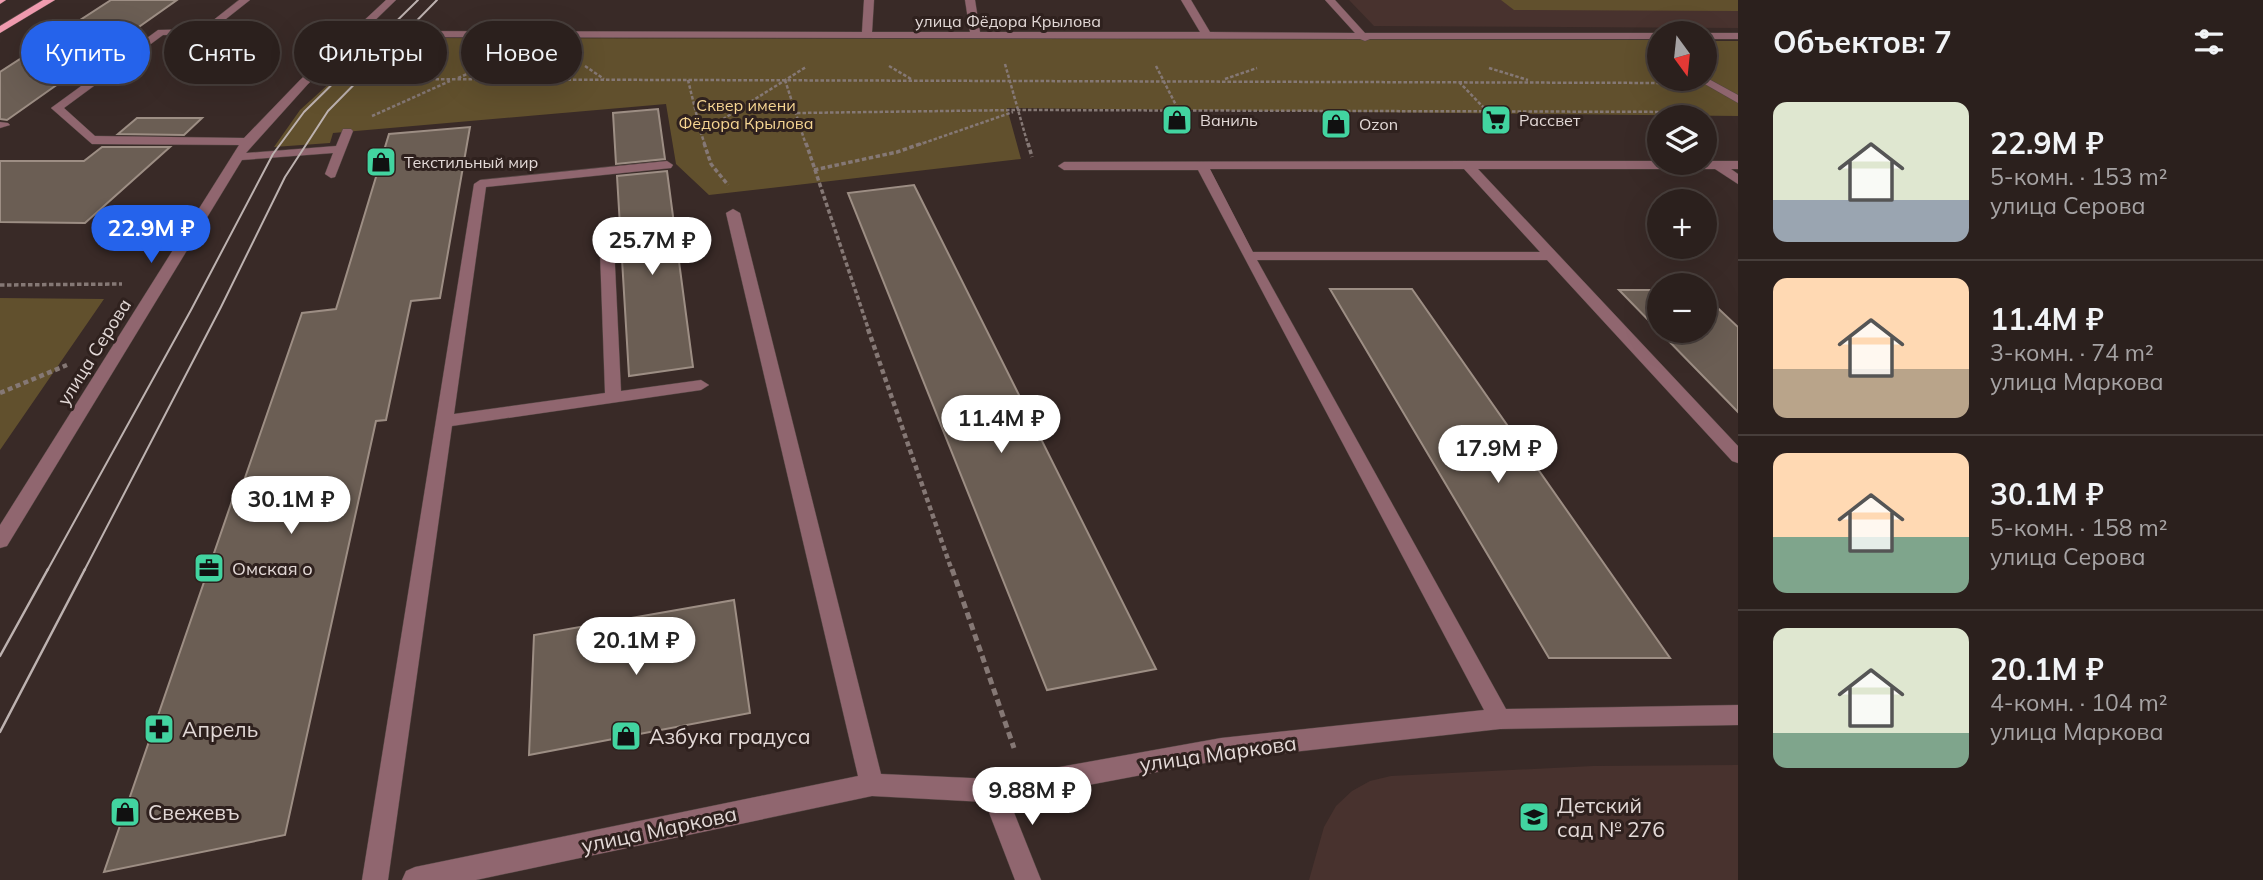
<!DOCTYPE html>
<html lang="ru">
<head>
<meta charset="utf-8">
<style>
	:root { --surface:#2b201d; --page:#332826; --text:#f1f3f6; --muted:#a6a3a4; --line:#473e3b; --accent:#2563eb }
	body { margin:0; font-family:Mulish,sans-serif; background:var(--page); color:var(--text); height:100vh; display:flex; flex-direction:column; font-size:26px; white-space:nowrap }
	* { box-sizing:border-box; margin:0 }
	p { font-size:23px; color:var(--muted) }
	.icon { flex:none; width:38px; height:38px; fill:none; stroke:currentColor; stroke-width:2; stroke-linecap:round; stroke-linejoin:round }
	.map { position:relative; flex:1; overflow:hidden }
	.side { display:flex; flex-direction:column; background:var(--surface); width:525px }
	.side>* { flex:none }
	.hud { position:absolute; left:21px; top:21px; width:665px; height:63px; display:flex; gap:14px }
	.needle { width:46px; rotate:165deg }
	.controls { position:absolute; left:1647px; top:21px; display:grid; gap:14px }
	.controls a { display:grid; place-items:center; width:70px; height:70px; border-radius:50%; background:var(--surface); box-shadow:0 7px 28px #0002,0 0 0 2px var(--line); font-size:35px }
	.price { position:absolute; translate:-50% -60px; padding:0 16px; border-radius:24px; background:#fff; color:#222; font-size:23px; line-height:46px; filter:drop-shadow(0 2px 4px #0008) }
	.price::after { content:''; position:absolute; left:50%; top:42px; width:21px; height:16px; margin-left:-10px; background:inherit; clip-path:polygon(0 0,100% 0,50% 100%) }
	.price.on { background:var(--accent); color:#fff }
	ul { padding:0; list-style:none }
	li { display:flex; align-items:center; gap:21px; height:175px; padding:0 35px }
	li+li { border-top:2px solid var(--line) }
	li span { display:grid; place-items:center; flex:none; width:196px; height:140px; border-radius:14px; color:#555 }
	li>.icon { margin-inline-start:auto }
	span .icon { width:84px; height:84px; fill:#fffc; stroke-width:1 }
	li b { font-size:30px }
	h2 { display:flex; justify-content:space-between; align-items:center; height:84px; padding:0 35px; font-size:30px }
	.pill { padding:0 24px; border-radius:32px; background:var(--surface); box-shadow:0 7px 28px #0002,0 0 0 2px var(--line); font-size:24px; line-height:63px }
	.pill.on { background:var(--accent); color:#fff }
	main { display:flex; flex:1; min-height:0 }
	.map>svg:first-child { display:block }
	.built { fill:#48322e }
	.green { fill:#61502d }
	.building { fill:#6b5e54; stroke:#9d8e84; stroke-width:2 }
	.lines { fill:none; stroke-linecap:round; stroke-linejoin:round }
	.minor-casing { stroke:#544643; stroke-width:1 }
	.major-casing { stroke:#544643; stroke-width:1 }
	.path-far3 { stroke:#857875; stroke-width:2.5; stroke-dasharray:3.5 2; stroke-linecap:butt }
	.path-far2 { stroke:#857875; stroke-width:3.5; stroke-dasharray:4.5 2.5; stroke-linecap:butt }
	.path-far1 { stroke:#857875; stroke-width:4.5; stroke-dasharray:5 3.5; stroke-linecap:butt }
	.path { stroke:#857875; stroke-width:5; stroke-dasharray:7 4.5; stroke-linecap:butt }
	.minor { fill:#90666f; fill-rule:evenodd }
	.major { fill:#f09baf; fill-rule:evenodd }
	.tram-far1 { stroke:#bdb2b0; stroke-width:2 }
	.tram { stroke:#bdb2b0; stroke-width:2.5 }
	.labels { text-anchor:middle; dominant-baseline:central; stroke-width:6; stroke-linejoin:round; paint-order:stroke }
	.far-street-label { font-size:16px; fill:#e3d9d7; stroke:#2f211e }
	.far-park-label { font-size:16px; fill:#f7d693; stroke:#2f211e }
	.far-poi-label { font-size:16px; fill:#e3d9d7; stroke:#2f211e; text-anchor:start }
	.street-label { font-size:18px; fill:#e3d9d7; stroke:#2f211e }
	.poi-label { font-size:18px; fill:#e3d9d7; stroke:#2f211e; text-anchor:start }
	.near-poi-label { font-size:21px; fill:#e3d9d7; stroke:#2f211e; text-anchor:start }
	.near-street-label { font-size:21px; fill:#e3d9d7; stroke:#2f211e }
</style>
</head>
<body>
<main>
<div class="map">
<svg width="1738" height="880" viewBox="0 0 1738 880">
	<rect width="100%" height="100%" fill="#392a27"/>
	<path class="built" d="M 1349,0 L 1738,0 L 1738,28 L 1374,26 Z
		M 1738,765 L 1738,880 L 1309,880 L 1324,827 L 1336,806 L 1352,791 L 1370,781 L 1391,776 L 1593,766 Z"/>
	<path class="green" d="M 1501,0 L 1738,0 L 1738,11 L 1514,10 Z
		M 421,38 L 1659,40 L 1659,79 L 1704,79 L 1705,41 L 1738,41 L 1738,116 L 1007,108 L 1021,159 L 709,195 L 676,164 L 666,104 L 333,133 L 330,143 L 274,147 L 300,110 L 332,81 L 378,81 L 388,71 L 344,69 L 367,44 Z
		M 0,298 L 104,299 L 0,450 Z"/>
	<path class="building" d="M 111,0 L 177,0 L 7,120 L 0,119 L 0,72 Z
		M 658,109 L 665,159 L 616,164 L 613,113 Z
		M 137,118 L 202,118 L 184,135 L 118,134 Z
		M 470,127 L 440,298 L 411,301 L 386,420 L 376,421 L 285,835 L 104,872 L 233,498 L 238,498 L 302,313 L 336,309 L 389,134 Z
		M 102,147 L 170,147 L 85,223 L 0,222 L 0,161 L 84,161 Z
		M 667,171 L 693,367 L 629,376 L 617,176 Z
		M 914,185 L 1156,669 L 1047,690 L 848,193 Z
		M 1330,289 L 1412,289 L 1670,658 L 1549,658 Z
		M 1619,290 L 1659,290 L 1659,331 L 1704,331 L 1704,295 L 1738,327 L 1738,412 Z
		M 734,600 L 750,713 L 529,755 L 534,635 Z"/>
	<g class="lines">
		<g class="minor-casing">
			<path id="minor" d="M 239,0 L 250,0 L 207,34 L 163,35 L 64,108 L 95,136 L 244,138 L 300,80 L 386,0 L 396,0 L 364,31 L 862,32 L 864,0 L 874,0 L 872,32 L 970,32 L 965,0 L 975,0 L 980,32 L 1200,32 L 1181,0 L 1191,0 L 1210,32 L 1355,33 L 1325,0 L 1335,0 L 1365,33 L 1660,33 L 1659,39 L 1370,39 L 1365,41 L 1360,39 L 358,37 L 308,84 L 246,153 L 336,146 L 343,129 L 351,129 L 353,131 L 335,177 L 331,178 L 325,174 L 333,153 L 242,160 L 7,546 L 0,548 L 0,525 L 239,145 L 92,144 L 51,108 L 158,30 L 202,29 Z
				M 1703,33 L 1738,33 L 1738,39 L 1704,39 Z
				M 1705,77 L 1738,95 L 1738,103 L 1696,79 Z
				M 0,122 L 8,123 L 10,125 L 0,128 Z
				M 667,161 L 673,165 L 671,168 L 486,187 L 454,414 L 605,393 L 599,224 L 606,220 L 613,224 L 621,391 L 701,380 L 709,385 L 701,390 L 452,426 L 388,880 L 362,880 L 474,184 L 480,180 Z
				M 1467,161 L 1738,161 L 1738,169 L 1731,169 L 1738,174 L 1738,184 L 1715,169 L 1478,169 L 1738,446 L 1738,463 L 1732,461 L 1547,260 L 1257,260 L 1506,709 L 1738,705 L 1738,725 L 1500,729 L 1221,760 L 1009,800 L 1041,880 L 1015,880 L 985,802 L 872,796 L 476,880 L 402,880 L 406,871 L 415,867 L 858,776 L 726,213 L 733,209 L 740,213 L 881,774 L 993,779 L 1221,738 L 1484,710 L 1198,170 L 1064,170 L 1058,166 L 1064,162 ZM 1210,169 L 1464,169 L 1540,252 L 1253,252 Z"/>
		</g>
		<g class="major-casing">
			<path id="major" d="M 0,0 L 6,0 L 0,4 Z
				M 43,0 L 55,0 L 0,33 L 0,26 Z"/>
		</g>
		<path class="path-far3" d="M 1005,64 L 1028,145
			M 585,66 L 604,79
			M 889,66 L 911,79
			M 1156,66 L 1179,111
			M 1489,68 L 1528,80
			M 458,78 L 485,66
			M 353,79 L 1671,83
			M 1225,79 L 1257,68
			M 688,80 L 701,133
			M 785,80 L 806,145
			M 1459,82 L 1487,111
			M 797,113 L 1018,110 L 1695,112
			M 372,116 L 450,81
			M 705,145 L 701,133 L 806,67
			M 918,145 L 1013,112"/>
		<path class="path-far2" d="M 704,143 L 711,164 L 728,185
			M 806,143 L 869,331
			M 1028,143 L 1032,157
			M 814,170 L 897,152 L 923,143
			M 0,285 L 122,284"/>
		<path class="path-far1" d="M 868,329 L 952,571
			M 0,393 L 67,365"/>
		<path class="path" d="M 952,569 L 1014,748"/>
		<use href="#minor" class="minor"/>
		<use href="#major" class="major"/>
		<path class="tram-far1" d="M 47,571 L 191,310 L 273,154 L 304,112 L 418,0
			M 84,571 L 221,307 L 285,177 L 328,111 L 437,0"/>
		<path class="tram" d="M 0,656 L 48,569
			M 0,732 L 85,569"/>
	</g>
	<defs>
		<g id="shop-square" transform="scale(1.575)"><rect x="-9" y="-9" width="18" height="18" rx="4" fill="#42d4a0" stroke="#2f211e"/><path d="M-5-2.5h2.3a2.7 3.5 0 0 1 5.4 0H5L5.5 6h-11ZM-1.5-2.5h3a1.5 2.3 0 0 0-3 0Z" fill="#111"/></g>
		<g id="supermarket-square" transform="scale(1.575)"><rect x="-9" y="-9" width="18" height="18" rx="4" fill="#42d4a0" stroke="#2f211e"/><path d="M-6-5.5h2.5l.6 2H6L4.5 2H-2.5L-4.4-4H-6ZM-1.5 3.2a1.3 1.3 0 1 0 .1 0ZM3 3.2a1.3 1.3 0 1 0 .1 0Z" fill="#111"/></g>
		<g id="office-square" transform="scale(1.575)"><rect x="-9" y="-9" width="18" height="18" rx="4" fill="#42d4a0" stroke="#2f211e"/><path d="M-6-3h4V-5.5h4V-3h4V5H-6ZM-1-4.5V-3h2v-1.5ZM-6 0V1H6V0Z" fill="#111"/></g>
		<g id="pharmacy-square" transform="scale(1.575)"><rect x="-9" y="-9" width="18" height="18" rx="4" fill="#42d4a0" stroke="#2f211e"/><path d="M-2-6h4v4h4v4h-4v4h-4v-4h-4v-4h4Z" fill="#111"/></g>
		<g id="school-square" transform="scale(1.575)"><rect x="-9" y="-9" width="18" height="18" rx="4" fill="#42d4a0" stroke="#2f211e"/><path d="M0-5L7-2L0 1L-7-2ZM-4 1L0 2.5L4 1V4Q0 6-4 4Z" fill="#111"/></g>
	</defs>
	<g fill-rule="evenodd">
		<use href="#shop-square" x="1177" y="120"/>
		<use href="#supermarket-square" x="1496" y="120"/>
		<use href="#shop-square" x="1336" y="124"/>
		<use href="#shop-square" x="381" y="162"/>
		<use href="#office-square" x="209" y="568"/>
		<use href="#pharmacy-square" x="159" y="729"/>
		<use href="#shop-square" x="626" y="736"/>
		<use href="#shop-square" x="125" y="812"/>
		<use href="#school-square" x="1534" y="817"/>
	</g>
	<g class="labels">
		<g class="far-street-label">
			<text x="1008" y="21">улица Фёдора Крылова</text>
		</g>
		<g class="far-park-label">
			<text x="746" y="105">Сквер имени<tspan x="746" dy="18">Фёдора Крылова</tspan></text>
		</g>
		<g class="far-poi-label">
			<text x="1200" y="120">Ваниль</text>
			<text x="1519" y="120">Рассвет</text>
			<text x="1359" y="124">Ozon</text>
			<text x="404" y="162">Текстильный мир</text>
		</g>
		<g class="street-label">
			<text transform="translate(94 352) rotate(-58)">улица Серова</text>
		</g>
		<g class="poi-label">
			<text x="232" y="568">Омская о</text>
		</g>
		<g class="near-poi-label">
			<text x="182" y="729">Апрель</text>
			<text x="649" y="736">Азбука градуса</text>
			<text x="1557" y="805">Детский<tspan x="1557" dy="24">сад № 276</tspan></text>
			<text x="148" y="812">Свежевъ</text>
		</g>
		<g class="near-street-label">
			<text transform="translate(1218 753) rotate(-8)">улица Маркова</text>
			<text transform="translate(659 829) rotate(-12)">улица Маркова</text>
		</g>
	</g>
</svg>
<div class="controls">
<a><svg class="needle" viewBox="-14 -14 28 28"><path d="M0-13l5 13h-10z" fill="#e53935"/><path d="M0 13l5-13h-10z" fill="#a6a3a4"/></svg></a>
<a><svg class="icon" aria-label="layers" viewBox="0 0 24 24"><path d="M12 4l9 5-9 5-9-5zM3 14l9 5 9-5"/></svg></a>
<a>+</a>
<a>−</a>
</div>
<b class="price on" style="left:151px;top:265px">22.9M ₽</b>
<b class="price" style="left:652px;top:277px">25.7M ₽</b>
<b class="price" style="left:1001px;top:455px">11.4M ₽</b>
<b class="price" style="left:1498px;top:485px">17.9M ₽</b>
<b class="price" style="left:291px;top:536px">30.1M ₽</b>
<b class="price" style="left:636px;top:677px">20.1M ₽</b>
<b class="price" style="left:1032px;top:827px">9.88M ₽</b>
<div class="hud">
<a class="pill on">Купить</a>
<a class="pill">Снять</a>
<a class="pill">Фильтры</a>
<a class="pill">Новое</a>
</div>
</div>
<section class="side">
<h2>Объектов: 7<svg class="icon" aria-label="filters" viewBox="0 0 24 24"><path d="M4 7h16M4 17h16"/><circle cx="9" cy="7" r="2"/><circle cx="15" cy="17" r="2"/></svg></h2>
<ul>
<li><span style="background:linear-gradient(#dfe7d0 70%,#9aa5b1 0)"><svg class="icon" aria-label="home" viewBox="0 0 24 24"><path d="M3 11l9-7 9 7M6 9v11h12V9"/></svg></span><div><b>22.9M ₽</b><p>5-комн. · 153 m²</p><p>улица Серова</p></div></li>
<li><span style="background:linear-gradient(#ffd9b3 65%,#b9a48a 0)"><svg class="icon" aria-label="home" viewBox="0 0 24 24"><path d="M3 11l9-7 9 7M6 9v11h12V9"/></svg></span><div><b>11.4M ₽</b><p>3-комн. · 74 m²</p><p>улица Маркова</p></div></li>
<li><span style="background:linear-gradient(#ffd9b3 60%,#7fa58c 0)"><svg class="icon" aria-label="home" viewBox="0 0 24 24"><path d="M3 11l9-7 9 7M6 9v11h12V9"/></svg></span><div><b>30.1M ₽</b><p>5-комн. · 158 m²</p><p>улица Серова</p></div></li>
<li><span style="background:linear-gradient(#dfe7d0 75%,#7fa58c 0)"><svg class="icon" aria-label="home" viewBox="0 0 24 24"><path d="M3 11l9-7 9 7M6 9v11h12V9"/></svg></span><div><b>20.1M ₽</b><p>4-комн. · 104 m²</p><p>улица Маркова</p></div></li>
</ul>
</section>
</main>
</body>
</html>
